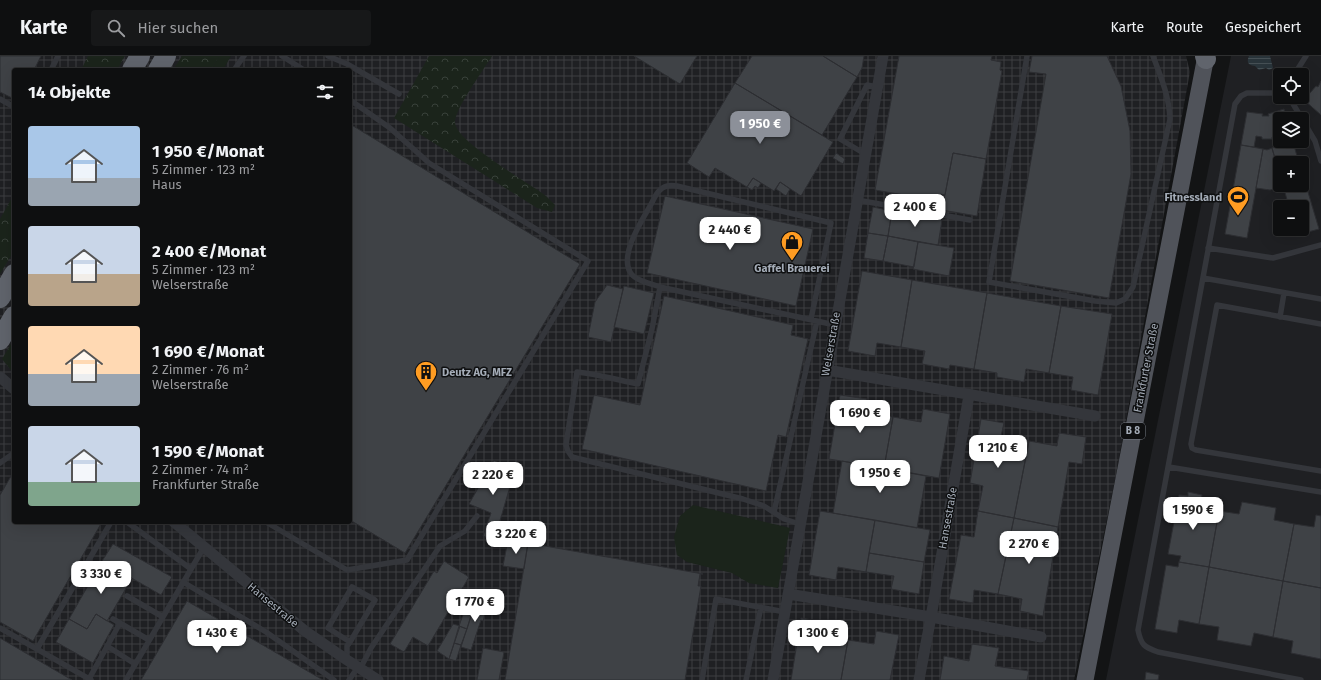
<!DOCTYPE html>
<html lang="de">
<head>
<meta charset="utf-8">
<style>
	:root { --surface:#0e0f10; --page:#171819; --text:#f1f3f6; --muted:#9b9c9f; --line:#2e2f30; --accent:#8c9099 }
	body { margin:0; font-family:"Fira Sans",sans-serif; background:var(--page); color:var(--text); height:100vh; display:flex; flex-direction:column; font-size:15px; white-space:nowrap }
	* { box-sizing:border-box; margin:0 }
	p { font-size:13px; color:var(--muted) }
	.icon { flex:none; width:22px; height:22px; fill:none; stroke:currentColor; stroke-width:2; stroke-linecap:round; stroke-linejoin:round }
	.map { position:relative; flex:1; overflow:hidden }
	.sheet { position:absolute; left:12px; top:12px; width:340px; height:456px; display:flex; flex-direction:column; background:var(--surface); border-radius:4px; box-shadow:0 4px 16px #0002,0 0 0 1px var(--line) }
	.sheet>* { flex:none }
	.tools { position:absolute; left:1273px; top:12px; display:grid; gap:8px }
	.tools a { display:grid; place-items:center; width:36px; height:36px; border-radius:4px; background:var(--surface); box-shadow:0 4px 16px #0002,0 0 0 1px var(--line); font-size:20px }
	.price { position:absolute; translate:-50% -34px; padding:0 9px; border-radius:8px; background:#fff; color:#222; font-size:13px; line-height:26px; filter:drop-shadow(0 1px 2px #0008) }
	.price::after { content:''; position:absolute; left:50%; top:24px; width:12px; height:9px; margin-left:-6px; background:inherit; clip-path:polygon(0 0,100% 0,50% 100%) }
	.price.selected { background:var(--accent); color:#fff }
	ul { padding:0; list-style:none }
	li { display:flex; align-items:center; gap:12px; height:100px; padding:0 16px }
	li span { display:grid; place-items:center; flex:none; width:112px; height:80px; border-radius:4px; color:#555 }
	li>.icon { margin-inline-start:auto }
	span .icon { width:48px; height:48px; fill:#fffc; stroke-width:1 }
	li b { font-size:17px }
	h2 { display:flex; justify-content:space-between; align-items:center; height:48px; padding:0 16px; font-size:17px }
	header { display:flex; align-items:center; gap:24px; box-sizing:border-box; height:56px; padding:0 20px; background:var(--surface); border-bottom:1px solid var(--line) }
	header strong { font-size:19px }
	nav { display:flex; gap:22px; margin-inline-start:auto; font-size:14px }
	.search { width:280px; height:36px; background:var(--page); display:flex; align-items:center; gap:10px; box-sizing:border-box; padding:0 14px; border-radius:4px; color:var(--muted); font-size:15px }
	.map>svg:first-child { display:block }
	.built { fill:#1f2023; fill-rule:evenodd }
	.industrial { fill:url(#industrial-grid); fill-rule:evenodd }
	.grass { fill:#1b241b }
	.forest { fill:url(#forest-crowns) }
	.water { fill:url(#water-rules) }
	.building { fill:#3f4246; stroke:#2d2e32 }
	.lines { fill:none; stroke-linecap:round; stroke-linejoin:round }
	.lane { stroke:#34363b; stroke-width:5.5 }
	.street { stroke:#34363b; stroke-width:11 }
	.primary { stroke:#50535a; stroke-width:17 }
	.highway { stroke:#60646c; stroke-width:20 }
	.labels { text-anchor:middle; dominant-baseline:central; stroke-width:3; stroke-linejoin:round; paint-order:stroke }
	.shield { fill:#0e0f10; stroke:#777d85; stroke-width:1 }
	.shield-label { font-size:10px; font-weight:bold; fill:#a4acb7 }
	.poi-label { font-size:11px; font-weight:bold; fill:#a4acb7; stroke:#0e0f10; text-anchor:end }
	.street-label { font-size:11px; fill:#a4acb7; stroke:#0e0f10 }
</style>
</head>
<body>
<header>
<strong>Karte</strong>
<div class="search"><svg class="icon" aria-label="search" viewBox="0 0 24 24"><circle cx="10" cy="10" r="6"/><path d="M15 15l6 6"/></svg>Hier suchen</div>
<nav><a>Karte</a><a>Route</a><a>Gespeichert</a></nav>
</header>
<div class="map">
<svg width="1321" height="624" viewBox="0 0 1321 624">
	<defs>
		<pattern id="industrial-grid" width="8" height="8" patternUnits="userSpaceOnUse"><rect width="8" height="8" fill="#1f2023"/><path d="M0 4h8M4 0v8" fill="none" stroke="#3d3e41"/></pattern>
		<pattern id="forest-crowns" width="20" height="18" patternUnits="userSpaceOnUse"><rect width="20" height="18" fill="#1b241b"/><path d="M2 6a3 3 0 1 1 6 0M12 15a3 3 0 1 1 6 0" fill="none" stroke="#39413a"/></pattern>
		<pattern id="water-rules" width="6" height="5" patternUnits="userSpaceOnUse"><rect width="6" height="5" fill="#29343a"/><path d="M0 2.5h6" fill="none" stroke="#454f54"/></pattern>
	</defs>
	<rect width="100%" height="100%" fill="#131415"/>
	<path class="built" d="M 1231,0 L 1321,0 L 1321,624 L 1106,624 ZM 1280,19 L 1302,19 L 1302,41 L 1280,41 ZM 1280,63 L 1302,63 L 1302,85 L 1280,85 ZM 1280,107 L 1302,107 L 1302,129 L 1280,129 ZM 1280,151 L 1302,151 L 1302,173 L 1280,173 Z"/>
	<path class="industrial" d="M 0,0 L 1186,0 L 1190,16 L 1115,424 L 1074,624 L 0,624 ZM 14,14 L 350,14 L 350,466 L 14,466 Z"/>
	<path class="grass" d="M 219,0 L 231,0 L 223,14 L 211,14 Z
		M 693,449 L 790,472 L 778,532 L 749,527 L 732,517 L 687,506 L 677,499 L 674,481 L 680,460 Z"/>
	<path class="forest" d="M 88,0 L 125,0 L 117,14 L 81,14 Z
		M 182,0 L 219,0 L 211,14 L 173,14 Z
		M 429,0 L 492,0 C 484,13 455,53 455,66 C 454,85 531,128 546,140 C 549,143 552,146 555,149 L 552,156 L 537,152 L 394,62 Z
		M 14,138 L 14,195 L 0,218 L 0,163 Z
		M 14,283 L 14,318 L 2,303 Z"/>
	<path class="water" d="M 1249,0 L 1270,0 L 1273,12 L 1269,14 L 1266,12 L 1259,14 L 1255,10 C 1249,9 1246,7 1249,0 Z"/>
	<path class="building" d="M 0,0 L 41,0 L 34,14 L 14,14 L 14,43 L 0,36 Z
		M 634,0 L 697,0 L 680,28 Z
		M 752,0 L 823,0 L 857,21 L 822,79 L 735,27 Z
		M 823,0 L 864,0 L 862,12 L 857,21 Z
		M 899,0 L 992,0 L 991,4 L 1001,6 L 1000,14 L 1002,15 L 986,103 L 953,97 L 945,139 L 940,138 L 939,145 L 875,134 Z
		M 1032,0 L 1107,0 L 1121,30 L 1130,75 L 1131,118 L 1109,242 L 1010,225 L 1046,18 L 1029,16 Z
		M 1321,25 L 1321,59 L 1304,44 L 1316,30 L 1318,31 Z
		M 735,27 L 833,86 L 801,140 L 780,126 L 774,135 L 753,122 L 747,131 L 715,112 L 709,121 L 687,107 Z
		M 1284,53 L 1286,63 L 1280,63 L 1280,85 L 1293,85 L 1293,86 L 1281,90 L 1277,79 L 1272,81 L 1272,83 L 1262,83 L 1262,81 L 1256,80 L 1254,91 L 1241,89 L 1247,56 L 1263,58 L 1262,60 L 1269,60 L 1268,58 Z
		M 350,68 L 580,208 L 405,497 L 350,464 Z
		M 1293,86 L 1299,107 L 1280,107 L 1280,120 L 1272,92 Z
		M 1241,89 L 1263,93 L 1247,182 L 1225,178 Z
		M 1272,92 L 1280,120 L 1280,129 L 1283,129 L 1283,130 L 1270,134 L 1256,132 L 1263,93 L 1267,94 Z
		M 836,97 L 845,103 L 843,108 L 833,102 Z
		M 953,97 L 986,103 L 977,160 L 942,154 Z
		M 1302,116 L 1319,173 L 1297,179 L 1296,173 L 1302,173 L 1302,151 L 1289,151 L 1283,129 L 1302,129 Z
		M 753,122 L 761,127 L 758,132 L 755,130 L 752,134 L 747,131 Z
		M 780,126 L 790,133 L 786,140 L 776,133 Z
		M 665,140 L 813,173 L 796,250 L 647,217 Z
		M 873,151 L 892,155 L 888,180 L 868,177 Z
		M 892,155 L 942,164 L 938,189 L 888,180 Z
		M 868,177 L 888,180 L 883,205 L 864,202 Z
		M 888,180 L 918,186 L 914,211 L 883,205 Z
		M 918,186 L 954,192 L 949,220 L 913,213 Z
		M 862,215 L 912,224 L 901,291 L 877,287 L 875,300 L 848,295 Z
		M 912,224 L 987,237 L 974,313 L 950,309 L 949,313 L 922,308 L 925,295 L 901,291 Z
		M 607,229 L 623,233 L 611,286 L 588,281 L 595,246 Z
		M 624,230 L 654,237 L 644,278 L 614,271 Z
		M 987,237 L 1061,250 L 1049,317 L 1026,313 L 1024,326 L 997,321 L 997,317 L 974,313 Z
		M 664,240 L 793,269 L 791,279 L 808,283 L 786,381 L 778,379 L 766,435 L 582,393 L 594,339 L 640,349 Z
		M 1061,250 L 1112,258 L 1098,339 L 1071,334 L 1073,321 L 1049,317 Z
		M 840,339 L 867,343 L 865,356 L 893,361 L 884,412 L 829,403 Z
		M 923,353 L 950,358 L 939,422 L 884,412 L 893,361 L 921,366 Z
		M 981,363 L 1004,367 L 1001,380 L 1029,385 L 1014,462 L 978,455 L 983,430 L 970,427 Z
		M 1059,377 L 1086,381 L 1082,408 L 1069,406 L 1058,471 L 1014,462 L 1029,385 L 1057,390 Z
		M 494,404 L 514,417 L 494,485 L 483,480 L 491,457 L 469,448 Z
		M 842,405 L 926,420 L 917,472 L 833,457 Z
		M 14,415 L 14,466 L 102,466 L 33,585 L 0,566 L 0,439 Z
		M 1188,436 L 1202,439 L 1200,451 L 1219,455 L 1209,511 L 1179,506 L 1181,500 L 1168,498 L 1179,439 L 1188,440 Z
		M 1242,446 L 1276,452 L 1274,464 L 1294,468 L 1283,525 L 1209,511 L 1219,455 L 1239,458 Z
		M 820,455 L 875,464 L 866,516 L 838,511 L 836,524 L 809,519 Z
		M 978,455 L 1014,462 L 998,538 L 974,534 L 973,547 L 949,543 L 961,479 L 974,481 Z
		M 1316,459 L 1321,460 L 1321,532 L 1283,525 L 1294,468 L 1314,471 Z
		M 1014,462 L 1058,471 L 1043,560 L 1020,555 L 1022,543 L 998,538 Z
		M 875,464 L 930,474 L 924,506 L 869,497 Z
		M 508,484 L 528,487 L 524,513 L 503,510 Z
		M 528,487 L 703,518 L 700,518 L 698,530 L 701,530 L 685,624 L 505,624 Z
		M 113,488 L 172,521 L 161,539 L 102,505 Z
		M 869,497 L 924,506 L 919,538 L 891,533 L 894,520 L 866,516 Z
		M 102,505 L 132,522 L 107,565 L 96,558 L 87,573 L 69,563 Z
		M 444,505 L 469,521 L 428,590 L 413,581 L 404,596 L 390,588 L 434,515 L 437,517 Z
		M 1179,506 L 1209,511 L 1199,568 L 1179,564 L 1177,577 L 1155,573 L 1166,509 L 1178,511 Z
		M 1209,511 L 1283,525 L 1273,581 L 1254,577 L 1251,590 L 1217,584 L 1219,571 L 1199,568 Z
		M 1283,525 L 1321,532 L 1321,603 L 1291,597 L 1293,585 L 1273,581 Z
		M 478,537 L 488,540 L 487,544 L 477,541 Z
		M 470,539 L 477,541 L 467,573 L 459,570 Z
		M 477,541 L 489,545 L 483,565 L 481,564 L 471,594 L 461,591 Z
		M 187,545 L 323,624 L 141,624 Z
		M 96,558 L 114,569 L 93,607 L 56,586 L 69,563 L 87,573 Z
		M 801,562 L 824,566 L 822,579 L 848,584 L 841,624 L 791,624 Z
		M 453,568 L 460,570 L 449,603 L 437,595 Z
		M 459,570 L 467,573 L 461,589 L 454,587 Z
		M 876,575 L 899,579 L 890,624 L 841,624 L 848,584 L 874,588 Z
		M 0,582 L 72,624 L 0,624 Z
		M 454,587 L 461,589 L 456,605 L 449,603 Z
		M 972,588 L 999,592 L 995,610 L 1029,615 L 1027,624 L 940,624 L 944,600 L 969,605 Z
		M 483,592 L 504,596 L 499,624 L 477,624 Z
		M 1146,616 L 1159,619 L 1158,624 L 1145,624 Z"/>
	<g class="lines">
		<path class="lane" d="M 282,0 L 304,14
			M 328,0 L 347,8 L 399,38
			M 1027,0 L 989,226 L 1095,245 L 1116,247 L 1125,243 L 1133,231 L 1170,63 C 1169,40 1161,21 1153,0
			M 51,14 L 58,0
			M 234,14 L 244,0
			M 1294,19 L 1306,0
			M 1280,37 L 1247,37 L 1241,40 L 1235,48 L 1138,574 C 1141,589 1144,591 1158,596 L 1301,624
			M 1289,41 L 1315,85 L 1321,105
			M 0,43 L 14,51
			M 865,98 L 840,83 L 867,29 L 877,31
			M 857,144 L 970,164
			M 1208,192 L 1273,202 L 1321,189
			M 1203,222 L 1321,243
			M 660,231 L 652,273 L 638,328 C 618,324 597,318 577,316 L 566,389 L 568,395 L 572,401 L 743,443 L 764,450 L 784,463 L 800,468
			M 1280,261 L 1284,237
			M 811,263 L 831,167 L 677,130 C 671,129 665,129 660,134 C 656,137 653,145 650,150 C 641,166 620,198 630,216 C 635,225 650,227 660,231 L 835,269
			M 1321,268 L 1217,249 L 1191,388 L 1192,392 L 1196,394 L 1321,415
			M 0,407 L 14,397
			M 1169,411 L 1321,436
			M 774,456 L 817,265
			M 127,466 L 191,513
			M 266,466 L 347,514 L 407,504 L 588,205 L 429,107 L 390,72 L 350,44
			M 183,526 L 266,576 L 334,624
			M 127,540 L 163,561
			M 113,563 L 149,584
			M 0,572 L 91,624
			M 107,590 L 135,608
			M 37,593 L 111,466
			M 347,604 L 347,590 L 350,586 L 375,544 L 352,531 L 328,572 L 350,586
			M 360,613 L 371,592 L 440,490 L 465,475 L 477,460
			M 89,623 L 120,567
			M 126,624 L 204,491
			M 349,624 L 358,611
			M 702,624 L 716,543 L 785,556
			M 746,624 L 761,551"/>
		<path class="street" d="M 827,314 L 1095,360
			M 0,321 L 14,333
			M 174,466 L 305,575 L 347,604 L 378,624
			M 788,538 L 931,561 L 969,339
			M 773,624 L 883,0
			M 919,624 L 931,561 L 1041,581"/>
		<path class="primary" d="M 1085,624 L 1206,0"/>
		<path class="highway" d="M 1205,0 L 1206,3
			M 132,14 L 140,0
			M 158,14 L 166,0
			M 0,242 L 14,218
			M 0,284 L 14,260"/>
	</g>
	<defs>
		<g id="stadium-pin" transform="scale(1.15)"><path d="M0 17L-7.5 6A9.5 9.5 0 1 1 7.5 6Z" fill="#ff9c22" stroke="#0e0f10"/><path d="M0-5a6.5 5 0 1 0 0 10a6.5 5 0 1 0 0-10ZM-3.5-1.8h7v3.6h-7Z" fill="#111"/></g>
		<g id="shop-pin" transform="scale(1.15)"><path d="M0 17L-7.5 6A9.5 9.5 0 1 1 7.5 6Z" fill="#ff9c22" stroke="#0e0f10"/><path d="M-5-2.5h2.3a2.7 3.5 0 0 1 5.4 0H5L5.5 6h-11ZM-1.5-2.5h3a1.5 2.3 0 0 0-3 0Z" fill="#111"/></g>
		<g id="building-pin" transform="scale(1.15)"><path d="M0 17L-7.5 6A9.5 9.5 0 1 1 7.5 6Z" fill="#ff9c22" stroke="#0e0f10"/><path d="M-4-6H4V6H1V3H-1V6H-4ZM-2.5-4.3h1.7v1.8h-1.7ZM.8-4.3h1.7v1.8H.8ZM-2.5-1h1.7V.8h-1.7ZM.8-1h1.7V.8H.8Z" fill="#111"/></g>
	</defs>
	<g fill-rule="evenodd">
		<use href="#stadium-pin" x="1238" y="141"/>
		<use href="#shop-pin" x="792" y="186"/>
		<use href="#building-pin" x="426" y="316"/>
	</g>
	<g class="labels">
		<rect class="shield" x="1121" y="367" width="24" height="16" rx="3"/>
		<g class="shield-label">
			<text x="1133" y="375">B 8</text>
		</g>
		<g class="poi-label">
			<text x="1222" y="141">Fitnessland</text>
			<text x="792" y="212" text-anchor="middle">Gaffel Brauerei</text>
			<text x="442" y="316" text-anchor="start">Deutz AG, MFZ</text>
		</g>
		<g class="street-label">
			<text transform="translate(831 288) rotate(-80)">Welserstraße</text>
			<text transform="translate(1146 312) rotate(-79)">Frankfurter Straße</text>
			<text transform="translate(948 462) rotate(-80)">Hansestraße</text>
			<text transform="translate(273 549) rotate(40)">Hansestraße</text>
		</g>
	</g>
</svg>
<div class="tools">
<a><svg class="icon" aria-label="locate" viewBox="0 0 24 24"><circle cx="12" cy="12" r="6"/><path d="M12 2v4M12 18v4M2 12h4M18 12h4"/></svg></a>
<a><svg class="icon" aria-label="layers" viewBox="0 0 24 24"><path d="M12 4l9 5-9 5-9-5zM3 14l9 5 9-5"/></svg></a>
<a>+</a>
<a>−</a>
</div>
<b class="price selected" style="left:760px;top:89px">1 950 €</b>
<b class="price" style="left:915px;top:172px">2 400 €</b>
<b class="price" style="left:730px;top:195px">2 440 €</b>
<b class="price" style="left:860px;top:378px">1 690 €</b>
<b class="price" style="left:998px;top:413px">1 210 €</b>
<b class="price" style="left:880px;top:438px">1 950 €</b>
<b class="price" style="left:493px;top:440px">2 220 €</b>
<b class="price" style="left:1193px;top:475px">1 590 €</b>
<b class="price" style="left:516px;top:499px">3 220 €</b>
<b class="price" style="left:1029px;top:509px">2 270 €</b>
<b class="price" style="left:101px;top:539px">3 330 €</b>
<b class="price" style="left:475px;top:567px">1 770 €</b>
<b class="price" style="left:217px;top:598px">1 430 €</b>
<b class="price" style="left:818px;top:598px">1 300 €</b>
<section class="sheet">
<h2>14 Objekte<svg class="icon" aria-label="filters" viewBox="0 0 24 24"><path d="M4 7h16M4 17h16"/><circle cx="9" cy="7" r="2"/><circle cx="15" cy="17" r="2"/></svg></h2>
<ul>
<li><span style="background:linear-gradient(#a9c7e8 65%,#9aa5b1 0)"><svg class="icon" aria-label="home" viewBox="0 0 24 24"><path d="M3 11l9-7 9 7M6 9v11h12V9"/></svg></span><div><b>1 950 €/Monat</b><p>5 Zimmer · 123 m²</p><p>Haus</p></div></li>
<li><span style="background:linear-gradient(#c9d6e8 60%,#b9a48a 0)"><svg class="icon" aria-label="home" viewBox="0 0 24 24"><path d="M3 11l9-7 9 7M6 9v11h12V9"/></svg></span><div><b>2 400 €/Monat</b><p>5 Zimmer · 123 m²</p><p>Welserstraße</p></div></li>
<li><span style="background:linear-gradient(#ffd9b3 60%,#9aa5b1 0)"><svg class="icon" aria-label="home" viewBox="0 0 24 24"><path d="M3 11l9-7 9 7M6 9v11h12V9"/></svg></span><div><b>1 690 €/Monat</b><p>2 Zimmer · 76 m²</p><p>Welserstraße</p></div></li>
<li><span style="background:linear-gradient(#c9d6e8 70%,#7fa58c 0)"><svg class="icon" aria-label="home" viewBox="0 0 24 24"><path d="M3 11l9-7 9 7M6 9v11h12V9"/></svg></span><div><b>1 590 €/Monat</b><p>2 Zimmer · 74 m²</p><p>Frankfurter Straße</p></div></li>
</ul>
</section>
</div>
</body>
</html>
